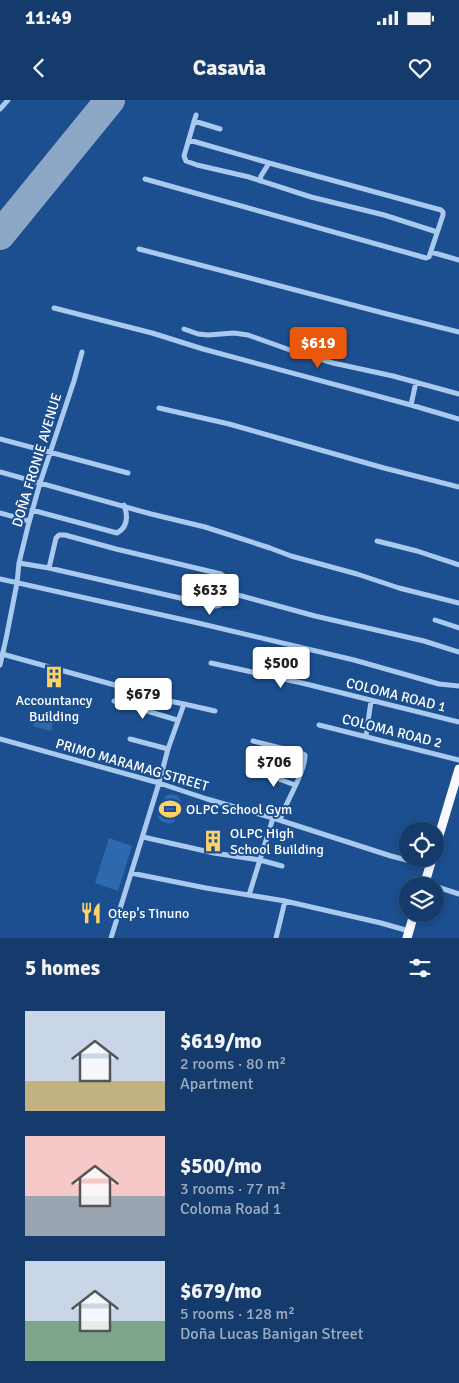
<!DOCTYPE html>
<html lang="en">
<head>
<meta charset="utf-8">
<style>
	:root { --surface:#143b6b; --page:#214673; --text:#f1f3f6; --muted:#9dadc1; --line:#33557e; --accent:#ea580c }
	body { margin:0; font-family:Signika,sans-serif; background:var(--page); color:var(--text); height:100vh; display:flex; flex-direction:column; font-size:19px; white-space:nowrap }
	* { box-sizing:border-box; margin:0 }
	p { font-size:16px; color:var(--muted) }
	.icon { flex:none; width:28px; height:28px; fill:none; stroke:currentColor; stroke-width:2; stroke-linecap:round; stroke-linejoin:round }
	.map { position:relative; height:838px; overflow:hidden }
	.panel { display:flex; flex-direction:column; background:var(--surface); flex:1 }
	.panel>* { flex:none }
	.buttons { position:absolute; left:399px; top:722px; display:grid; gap:10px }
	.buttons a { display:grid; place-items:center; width:45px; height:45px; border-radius:50%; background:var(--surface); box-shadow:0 2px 8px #0003,0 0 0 1px var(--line); font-size:25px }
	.price { position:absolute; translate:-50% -42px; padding:0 11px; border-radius:5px; background:#fff; color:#222; font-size:16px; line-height:32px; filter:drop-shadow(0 1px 2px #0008) }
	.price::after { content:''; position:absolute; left:50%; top:30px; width:15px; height:11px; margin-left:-8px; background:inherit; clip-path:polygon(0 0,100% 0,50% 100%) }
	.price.selected { background:var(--accent); color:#fff }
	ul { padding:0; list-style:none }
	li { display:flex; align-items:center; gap:15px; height:125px; padding:0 25px }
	li span { display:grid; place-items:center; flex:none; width:140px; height:100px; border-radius:0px; color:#555 }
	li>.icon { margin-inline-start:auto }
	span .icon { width:60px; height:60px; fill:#fffc; stroke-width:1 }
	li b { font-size:21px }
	h2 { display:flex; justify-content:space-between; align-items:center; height:60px; padding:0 25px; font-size:21px }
	.status { display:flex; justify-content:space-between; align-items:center; height:35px; padding:0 25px; background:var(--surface); direction:ltr }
	.status svg { height:14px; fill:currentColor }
	header { display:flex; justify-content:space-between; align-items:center; height:65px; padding:0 25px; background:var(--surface); font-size:22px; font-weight:800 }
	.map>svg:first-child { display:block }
	.green { fill:#2e69ad }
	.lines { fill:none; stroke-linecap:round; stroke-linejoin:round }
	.taxiway { stroke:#8da7c7; stroke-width:12 }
	.runway { stroke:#8da7c7; stroke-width:30 }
	.minor { stroke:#a9c9ee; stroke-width:5 }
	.trunk { stroke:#f8faff; stroke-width:9 }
	.labels { text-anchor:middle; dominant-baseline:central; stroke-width:4; stroke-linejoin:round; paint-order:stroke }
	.street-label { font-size:14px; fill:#fff; stroke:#1b4f8f }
	.poi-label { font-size:14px; fill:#fff; stroke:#1b4f8f; text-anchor:start }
</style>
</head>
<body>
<div class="status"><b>11:49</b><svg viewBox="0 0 49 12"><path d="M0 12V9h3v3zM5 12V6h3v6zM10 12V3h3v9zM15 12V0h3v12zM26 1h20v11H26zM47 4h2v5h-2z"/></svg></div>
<header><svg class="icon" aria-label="back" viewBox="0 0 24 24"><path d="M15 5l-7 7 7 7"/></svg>Casavia<svg class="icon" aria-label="heart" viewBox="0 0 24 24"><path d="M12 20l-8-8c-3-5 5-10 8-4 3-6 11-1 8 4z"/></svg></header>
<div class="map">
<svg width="459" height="838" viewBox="0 0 459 838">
	<rect width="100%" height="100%" fill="#1b4f8f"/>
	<path class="green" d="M 36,617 L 53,622 L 51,631 L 33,626 Z
		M 170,694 L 178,696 L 181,701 L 174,722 L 169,724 L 161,721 L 158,717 L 165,696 L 169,695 Z
		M 109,738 L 132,746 L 118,791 L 95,783 Z"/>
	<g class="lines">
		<path class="taxiway" d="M 0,120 L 12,118 L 16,115"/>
		<path class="runway" d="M 0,135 L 110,0"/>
		<path class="minor" d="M 0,9 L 8,0
			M 196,15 L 184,56 L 186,61 L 197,65 L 249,77 L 311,97 L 384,115 L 437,132
			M 194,21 L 220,29
			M 189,40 L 269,63
			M 145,79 L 426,158 L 429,157 L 443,115 L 443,112 L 441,110 L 269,63 L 261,76 L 260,81
			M 139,149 L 387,214 L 459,232
			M 431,152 L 459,160
			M 54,208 L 152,233 L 203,249 L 411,305 L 416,282
			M 184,229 L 198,234 L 208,235 L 234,233 L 248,235 L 290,250 L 333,263 L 393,276 L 459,294
			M 411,305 L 459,319
			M 159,308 L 229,324 L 384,368 L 459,387
			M 0,339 L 128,373
			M 0,372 L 151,414 L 205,427 L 270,448 L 291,456 L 357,474 L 399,488 L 459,503
			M 32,410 L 117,433 C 128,427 128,416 124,405
			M 0,413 L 29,421
			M 377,441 L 417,451 L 459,465
			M 19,463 L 49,468 L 215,506 C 224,506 225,499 227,492 L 315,516 L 424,541 L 459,552
			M 49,468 L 56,438 L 59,435 L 65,435 L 116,449 L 221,474 L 227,478 L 227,492
			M 0,479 L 198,523 L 354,560 L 439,584 L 459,586
			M 435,520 L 459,528
			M 2,554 L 151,595 L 159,599 L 184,604
			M 211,563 L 302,583 L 459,622
			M 0,565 L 6,539 L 17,483 L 19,463 L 28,426 L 40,383 L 74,281 L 82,252
			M 114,601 L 177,620
			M 319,625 L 459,660
			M 366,636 L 371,601
			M 0,639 L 159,683 L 207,699 L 273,718 L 391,756 L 430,766
			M 130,639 L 168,649
			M 253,641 L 301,653 L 305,655 C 305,673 286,701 280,720
			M 260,672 L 295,685
			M 143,737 L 214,753 L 260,760 L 282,766
			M 131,773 L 206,788 L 285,801 L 381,823 L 409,831
			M 425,783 L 459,794
			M 249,795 L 273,718
			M 111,838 L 159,683 L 168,649 L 184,604 L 215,611
			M 276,838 L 285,801"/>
		<path class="trunk" d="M 435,749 L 459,669
			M 424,786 L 432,759
			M 407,838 L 414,814"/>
	</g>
	<defs>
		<g id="building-bare" transform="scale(1.725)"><path d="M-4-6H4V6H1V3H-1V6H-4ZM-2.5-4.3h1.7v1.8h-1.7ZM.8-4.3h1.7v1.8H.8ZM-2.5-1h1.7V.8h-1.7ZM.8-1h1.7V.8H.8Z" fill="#ffd166" stroke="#1b4f8f" stroke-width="2.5" paint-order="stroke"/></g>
		<g id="stadium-bare" transform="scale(1.725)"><path d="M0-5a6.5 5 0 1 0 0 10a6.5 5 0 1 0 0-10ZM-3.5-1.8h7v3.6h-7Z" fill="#ffd166" stroke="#1b4f8f" stroke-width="2.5" paint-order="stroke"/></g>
		<g id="restaurant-bare" transform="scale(1.725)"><path d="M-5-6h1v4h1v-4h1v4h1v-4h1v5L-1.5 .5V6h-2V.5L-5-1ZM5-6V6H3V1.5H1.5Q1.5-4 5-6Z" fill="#ffd166" stroke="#1b4f8f" stroke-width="2.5" paint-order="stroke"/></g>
	</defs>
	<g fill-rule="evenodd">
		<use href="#building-bare" x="54" y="577"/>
		<use href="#stadium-bare" x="170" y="709"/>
		<use href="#building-bare" x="213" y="741"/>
		<use href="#restaurant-bare" x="91" y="813"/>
	</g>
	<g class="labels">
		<g class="street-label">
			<text transform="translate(37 360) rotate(-73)">DOÑA FRONIE AVENUE</text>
			<text transform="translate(396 595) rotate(14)">COLOMA ROAD 1</text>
			<text transform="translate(392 631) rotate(14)">COLOMA ROAD 2</text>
			<text transform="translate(132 665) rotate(16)">PRIMO MARAMAG STREET</text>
		</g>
		<g class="poi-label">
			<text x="54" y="600" text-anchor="middle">Accountancy<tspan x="54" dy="16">Building</tspan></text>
			<text x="186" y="709">OLPC School Gym</text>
			<text x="230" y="733">OLPC High<tspan x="230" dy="16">School Building</tspan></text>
			<text x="108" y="813">Otep's Tinuno</text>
		</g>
	</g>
</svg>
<div class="buttons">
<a><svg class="icon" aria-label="locate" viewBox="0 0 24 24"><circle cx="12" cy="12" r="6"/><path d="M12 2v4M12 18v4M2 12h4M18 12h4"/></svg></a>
<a><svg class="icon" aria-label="layers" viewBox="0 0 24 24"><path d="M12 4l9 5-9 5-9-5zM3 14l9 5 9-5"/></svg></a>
</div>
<b class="price selected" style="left:318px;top:269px">$619</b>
<b class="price" style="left:210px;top:516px">$633</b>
<b class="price" style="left:281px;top:589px">$500</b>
<b class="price" style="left:143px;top:620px">$679</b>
<b class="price" style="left:274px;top:688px">$706</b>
</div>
<section class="panel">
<h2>5 homes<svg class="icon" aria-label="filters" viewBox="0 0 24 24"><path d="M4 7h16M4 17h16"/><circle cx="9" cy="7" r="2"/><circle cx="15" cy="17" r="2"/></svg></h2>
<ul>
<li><span style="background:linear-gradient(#c9d6e8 70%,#c2b280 0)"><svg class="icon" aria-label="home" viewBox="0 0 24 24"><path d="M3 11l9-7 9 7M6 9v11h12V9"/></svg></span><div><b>$619/mo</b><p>2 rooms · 80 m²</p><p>Apartment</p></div></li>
<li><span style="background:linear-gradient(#f6c9c9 60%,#9aa5b1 0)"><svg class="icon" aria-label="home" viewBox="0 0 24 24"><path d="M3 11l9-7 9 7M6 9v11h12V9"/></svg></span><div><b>$500/mo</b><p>3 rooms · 77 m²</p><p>Coloma Road 1</p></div></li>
<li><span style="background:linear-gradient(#c9d6e8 60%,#7fa58c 0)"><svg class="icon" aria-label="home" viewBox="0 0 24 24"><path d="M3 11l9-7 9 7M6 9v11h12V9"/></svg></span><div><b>$679/mo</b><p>5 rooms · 128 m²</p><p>Doña Lucas Banigan Street</p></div></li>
</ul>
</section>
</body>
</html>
